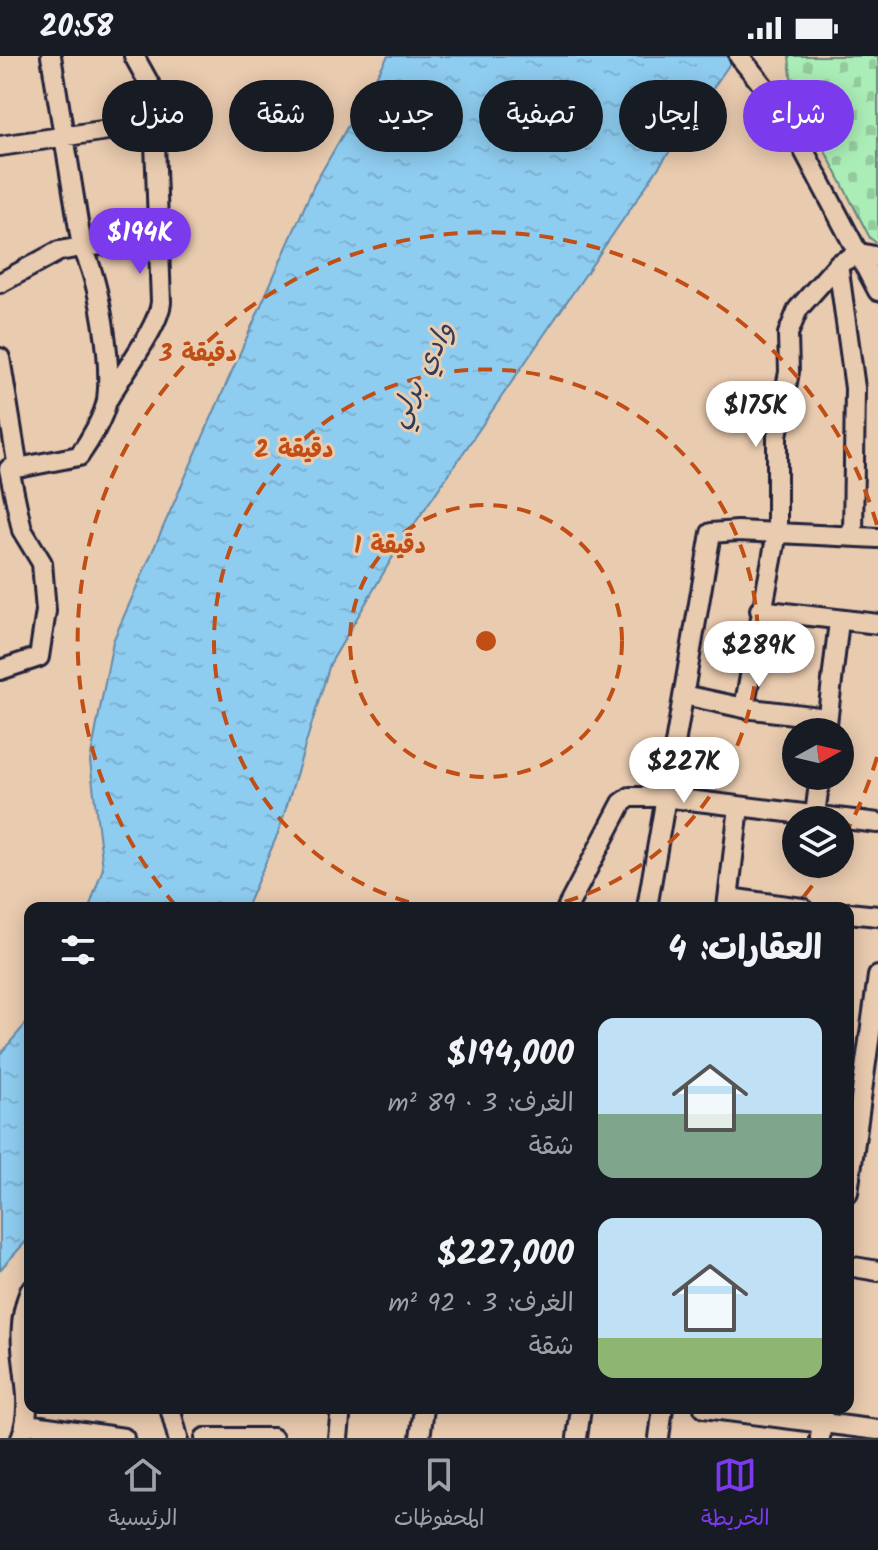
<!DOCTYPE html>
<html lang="ar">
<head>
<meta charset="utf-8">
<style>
	:root { --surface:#171b24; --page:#20242c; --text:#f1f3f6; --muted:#9ea1a6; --line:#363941; --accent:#7c3aed }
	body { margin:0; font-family:Kalam,"Playpen Sans Arabic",sans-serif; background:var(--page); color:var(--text); direction:rtl; height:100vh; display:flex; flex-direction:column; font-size:30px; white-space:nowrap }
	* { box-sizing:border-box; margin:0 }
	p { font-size:26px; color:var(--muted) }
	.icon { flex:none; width:44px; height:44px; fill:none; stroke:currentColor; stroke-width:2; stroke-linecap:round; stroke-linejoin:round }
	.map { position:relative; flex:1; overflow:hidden; direction:ltr }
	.panel { position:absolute; left:24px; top:846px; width:830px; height:512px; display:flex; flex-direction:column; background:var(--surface); border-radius:16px; box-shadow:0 4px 20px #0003; direction:rtl }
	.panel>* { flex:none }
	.banner { position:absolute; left:24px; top:24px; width:830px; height:72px; direction:rtl; display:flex; gap:16px }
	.needle { width:52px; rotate:82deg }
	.buttons { position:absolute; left:782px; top:662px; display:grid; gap:16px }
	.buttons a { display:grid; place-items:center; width:72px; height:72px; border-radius:50%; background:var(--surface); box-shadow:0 4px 20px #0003; font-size:40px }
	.price { position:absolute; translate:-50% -68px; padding:0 18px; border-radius:28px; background:#fff; color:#222; font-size:26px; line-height:52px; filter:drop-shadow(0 2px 4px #0008) }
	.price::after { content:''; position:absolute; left:50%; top:48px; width:24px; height:18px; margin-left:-12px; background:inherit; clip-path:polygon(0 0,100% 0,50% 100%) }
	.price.current { background:var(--accent); color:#fff }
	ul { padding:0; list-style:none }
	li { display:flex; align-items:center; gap:24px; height:200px; padding:0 32px }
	li span { display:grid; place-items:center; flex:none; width:224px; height:160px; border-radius:16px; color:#555 }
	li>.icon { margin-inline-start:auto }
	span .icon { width:96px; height:96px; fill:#fffc; stroke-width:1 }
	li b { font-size:34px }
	h2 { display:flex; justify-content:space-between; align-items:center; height:96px; padding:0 32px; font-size:34px }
	.pill { padding:0 28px; border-radius:36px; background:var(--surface); box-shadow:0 4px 20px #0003; font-size:28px; line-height:72px }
	.pill.current { background:var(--accent); color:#fff }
	.status { display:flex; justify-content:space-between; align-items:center; height:56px; padding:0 40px; background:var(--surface); direction:ltr }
	.status svg { height:22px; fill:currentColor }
	.tabs { display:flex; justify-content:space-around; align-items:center; height:112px; border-top:2px solid var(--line); background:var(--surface); font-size:22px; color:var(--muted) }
	.tabs a { display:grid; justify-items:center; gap:4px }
	.tabs .current { color:var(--accent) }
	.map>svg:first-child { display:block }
	.cemetery { fill:url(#cemetery-stones); stroke:#668879; stroke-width:2 }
	.water { fill:url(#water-ripples); stroke:#6389a8; stroke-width:2 }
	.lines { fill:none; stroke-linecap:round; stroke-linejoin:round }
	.minor-casing { stroke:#22223b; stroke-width:24 }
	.minor { stroke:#e9cbaf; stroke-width:18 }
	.ring { fill:none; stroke:#c04e15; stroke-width:4; stroke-dasharray:14 10 }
	.labels { text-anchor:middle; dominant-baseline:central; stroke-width:6; stroke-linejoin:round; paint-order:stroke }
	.water-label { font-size:28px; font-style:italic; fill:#323c56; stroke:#e9cbaf }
	.centre { fill:#c04e15; stroke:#e9cbaf; stroke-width:4 }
	.ring-label { font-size:24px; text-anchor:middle; font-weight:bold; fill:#c04e15; stroke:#e9cbaf; stroke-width:6; stroke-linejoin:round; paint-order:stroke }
</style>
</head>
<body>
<div class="status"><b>20:58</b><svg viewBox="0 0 49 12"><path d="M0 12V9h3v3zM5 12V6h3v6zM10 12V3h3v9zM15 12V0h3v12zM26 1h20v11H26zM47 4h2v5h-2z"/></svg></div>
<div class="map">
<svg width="878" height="1382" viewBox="0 0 878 1382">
	<defs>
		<pattern id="cemetery-stones" width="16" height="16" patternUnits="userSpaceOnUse" patternTransform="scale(2)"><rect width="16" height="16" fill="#abedb7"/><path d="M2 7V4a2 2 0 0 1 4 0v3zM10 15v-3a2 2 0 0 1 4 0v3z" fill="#93cb9e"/></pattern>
		<pattern id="water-ripples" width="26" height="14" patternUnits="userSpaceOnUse" patternTransform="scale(2)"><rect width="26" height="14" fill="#8fcdf0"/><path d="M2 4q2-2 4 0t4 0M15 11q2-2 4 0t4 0" fill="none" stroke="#7bb0cf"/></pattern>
	</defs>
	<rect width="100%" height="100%" fill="#e9cbaf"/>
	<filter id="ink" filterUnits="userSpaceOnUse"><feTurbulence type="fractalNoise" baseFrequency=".0125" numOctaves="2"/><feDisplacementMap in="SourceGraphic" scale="16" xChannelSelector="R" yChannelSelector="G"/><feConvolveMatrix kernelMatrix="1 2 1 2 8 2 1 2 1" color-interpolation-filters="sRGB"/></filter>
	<g filter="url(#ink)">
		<path class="cemetery" d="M 789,0 L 878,0 L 878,188 L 870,182 L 792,31 Z"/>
		<path class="water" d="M 388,0 L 735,0 L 398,492 L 330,608 L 279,775 L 246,852 L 89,852 L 103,812 L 90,705 L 113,585 L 314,129 Z
			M 30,963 L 30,1181 L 0,1214 L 0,998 Z"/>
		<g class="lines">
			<g class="minor-casing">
				<path id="minor" d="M 51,0 L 82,191 L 159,183
					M 739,0 L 782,53 L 878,235
					M 0,90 L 155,67
					M 838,208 L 855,332 L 853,479
					M 0,227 L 59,195 L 82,191 C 100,226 112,305 107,344 C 104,361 89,386 79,400 L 18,412 L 0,302
					M 107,345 C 121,319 159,271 161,246 L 154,60 L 150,29 L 134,0
					M 760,554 L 878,568
					M 0,614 L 39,601 L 46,555 L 42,507 L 22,474 L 9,413
					M 684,639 L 744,652 L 827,662
					M 744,652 L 777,477 L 777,380 L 789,316 L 788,278 L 798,253 L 838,208 L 860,197 L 878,201
					M 826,676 L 839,565
					M 815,759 L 820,720
					M 729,842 L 802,852
					M 567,852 L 622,747 L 630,741 L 664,741 L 878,767
					M 647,852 L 711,477 L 738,475 L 878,482
					M 727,852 L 739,751
					M 848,857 L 878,860
					M 848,1136 L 878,920
					M 848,1210 L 878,1215
					M 170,1352 L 178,1382
					M 704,1352 L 878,1374
					M 27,1368 L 124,1382
					M 21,1382 C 40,1333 7,1291 30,1235
					M 205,1382 L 273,1382
					M 338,1382 L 341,1352
					M 420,1382 L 424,1352
					M 577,1382 L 581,1352
					M 659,1382 L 663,1352
					M 820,1382 L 823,1352"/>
			</g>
			<use href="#minor" class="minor"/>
		</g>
	</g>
	<g class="ring">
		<circle cx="486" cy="585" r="136"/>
		<path d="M432 852A272 272 0 1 1 540 852"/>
		<path d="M877 701A408 408 0 0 1 841 786M826 810A408 408 0 0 1 796 850M176 850A408 408 0 1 1 877 469"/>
	</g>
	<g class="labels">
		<g class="water-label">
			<text transform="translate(422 319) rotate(-63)">وادي برلي</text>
		</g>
	</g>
	<circle cx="486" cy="585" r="12" class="centre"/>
	<g class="ring-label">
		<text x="198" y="305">3 دقيقة</text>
		<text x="294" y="401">2 دقيقة</text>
		<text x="390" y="497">1 دقيقة</text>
	</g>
</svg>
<div class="buttons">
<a><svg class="needle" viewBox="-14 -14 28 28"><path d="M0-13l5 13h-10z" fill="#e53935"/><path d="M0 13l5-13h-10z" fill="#9ea1a6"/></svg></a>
<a><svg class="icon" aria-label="layers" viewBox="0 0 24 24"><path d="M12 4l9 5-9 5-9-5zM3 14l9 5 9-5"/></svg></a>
</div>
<b class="price current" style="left:140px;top:220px">$194K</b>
<b class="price" style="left:756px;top:393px">$175K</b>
<b class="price" style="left:759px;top:633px">$289K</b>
<b class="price" style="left:684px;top:749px">$227K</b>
<div class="banner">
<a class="pill current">شراء</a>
<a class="pill">إيجار</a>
<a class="pill">تصفية</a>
<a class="pill">جديد</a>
<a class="pill">شقة</a>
<a class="pill">منزل</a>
</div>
<section class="panel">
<h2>العقارات: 4<svg class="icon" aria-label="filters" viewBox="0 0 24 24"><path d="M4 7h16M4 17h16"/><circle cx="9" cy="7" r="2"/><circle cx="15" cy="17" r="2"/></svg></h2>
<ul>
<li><span style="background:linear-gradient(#bfe0f5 60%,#7fa58c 0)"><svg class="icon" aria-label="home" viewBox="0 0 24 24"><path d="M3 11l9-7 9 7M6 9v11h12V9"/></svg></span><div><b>$194,000</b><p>الغرف: 3 · 89 m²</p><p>شقة</p></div></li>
<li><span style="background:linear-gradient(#bfe0f5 75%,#8fb573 0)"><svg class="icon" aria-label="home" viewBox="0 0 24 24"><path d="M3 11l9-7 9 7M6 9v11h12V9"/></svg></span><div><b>$227,000</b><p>الغرف: 3 · 92 m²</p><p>شقة</p></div></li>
</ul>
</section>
</div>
<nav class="tabs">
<a class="current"><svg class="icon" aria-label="map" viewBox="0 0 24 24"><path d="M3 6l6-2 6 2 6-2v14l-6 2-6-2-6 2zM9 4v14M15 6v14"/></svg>الخريطة</a>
<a><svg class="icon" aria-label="saved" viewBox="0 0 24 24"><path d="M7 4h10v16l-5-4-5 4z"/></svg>المحفوظات</a>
<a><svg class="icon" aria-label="home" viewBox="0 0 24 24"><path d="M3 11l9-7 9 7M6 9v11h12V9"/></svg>الرئيسية</a>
</nav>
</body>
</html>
